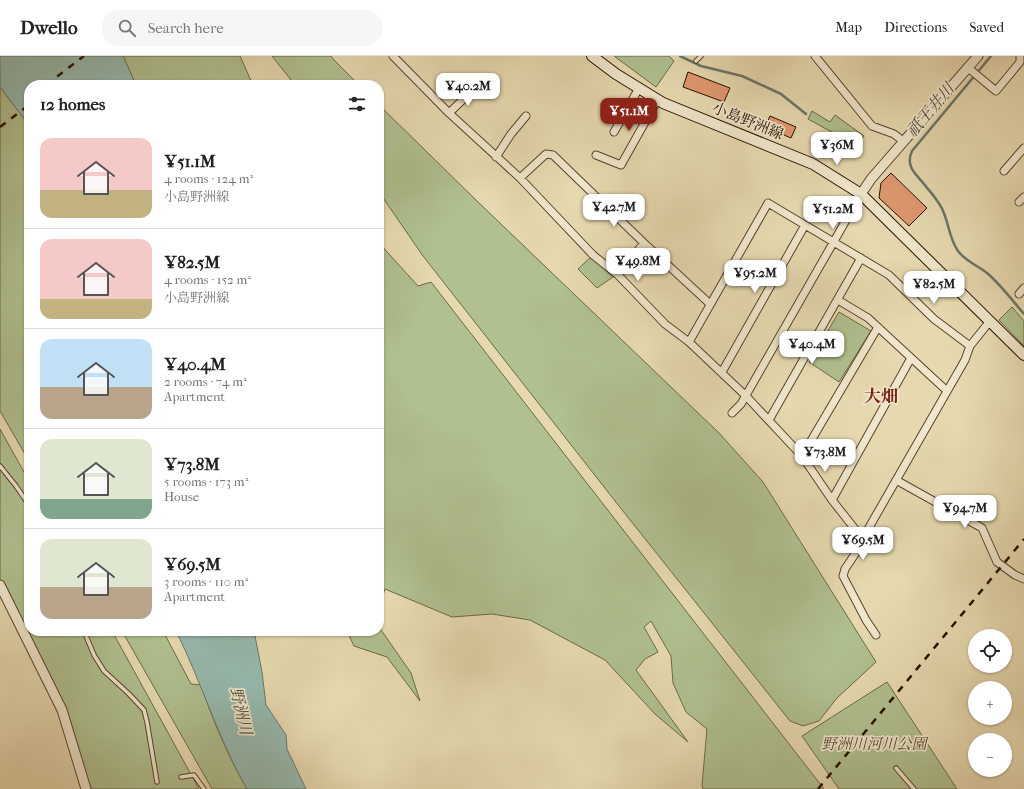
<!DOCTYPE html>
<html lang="en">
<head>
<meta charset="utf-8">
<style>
	:root { --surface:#fff; --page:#f6f6f6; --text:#222; --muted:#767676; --line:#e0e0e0; --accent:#8f2418 }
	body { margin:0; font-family:"IM FELL French Canon","Noto Serif JP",serif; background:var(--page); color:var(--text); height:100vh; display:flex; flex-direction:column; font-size:15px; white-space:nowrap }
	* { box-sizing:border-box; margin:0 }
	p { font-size:13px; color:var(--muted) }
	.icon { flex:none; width:22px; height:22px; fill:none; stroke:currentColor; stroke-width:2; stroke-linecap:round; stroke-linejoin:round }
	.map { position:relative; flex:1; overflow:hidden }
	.sheet { position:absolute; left:24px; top:24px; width:360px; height:556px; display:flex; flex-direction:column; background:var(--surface); border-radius:16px; box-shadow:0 1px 3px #0004 }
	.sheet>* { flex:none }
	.fabs { position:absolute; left:968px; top:573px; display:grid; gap:8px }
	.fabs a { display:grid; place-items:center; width:44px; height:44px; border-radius:50%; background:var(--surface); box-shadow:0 1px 3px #0004; font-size:20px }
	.price { position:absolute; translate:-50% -34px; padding:0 9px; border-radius:8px; background:#fff; color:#222; font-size:13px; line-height:26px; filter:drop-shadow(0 1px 2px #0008) }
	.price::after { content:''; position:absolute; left:50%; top:24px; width:12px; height:9px; margin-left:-6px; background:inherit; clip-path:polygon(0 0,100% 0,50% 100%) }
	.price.selected { background:var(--accent); color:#fff }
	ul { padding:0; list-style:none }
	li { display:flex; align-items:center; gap:12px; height:100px; padding:0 16px }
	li+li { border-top:1px solid var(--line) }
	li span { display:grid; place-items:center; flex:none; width:112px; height:80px; border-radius:12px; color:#555 }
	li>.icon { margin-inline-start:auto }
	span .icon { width:48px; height:48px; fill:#fffc; stroke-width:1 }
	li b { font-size:17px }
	h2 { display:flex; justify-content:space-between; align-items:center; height:48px; padding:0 16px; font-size:17px }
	header { display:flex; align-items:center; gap:24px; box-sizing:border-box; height:56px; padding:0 20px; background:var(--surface); border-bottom:1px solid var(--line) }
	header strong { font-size:19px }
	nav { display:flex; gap:22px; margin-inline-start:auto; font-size:14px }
	.search { width:280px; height:36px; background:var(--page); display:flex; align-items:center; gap:10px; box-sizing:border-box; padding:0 14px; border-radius:16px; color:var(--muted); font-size:15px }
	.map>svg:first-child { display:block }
	.green { fill:#b0c08f; stroke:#6c6848 }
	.water { fill:#96baaf; stroke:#6a7669 }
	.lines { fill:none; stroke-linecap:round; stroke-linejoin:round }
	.stream { stroke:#6a7669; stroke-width:2.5 }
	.building { fill:#e09970; stroke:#290f00 }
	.service-casing { stroke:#58422c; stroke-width:5.5 }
	.minor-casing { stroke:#58422c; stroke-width:9 }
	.tertiary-casing { stroke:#58422c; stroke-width:11 }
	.secondary-casing { stroke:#290f00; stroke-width:12 }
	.service { stroke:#efe6cb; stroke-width:3.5 }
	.minor { stroke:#efe6cb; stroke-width:7 }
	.tertiary { stroke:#efe6cb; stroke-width:9 }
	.secondary { stroke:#efe6cb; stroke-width:10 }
	.rail { stroke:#290f00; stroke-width:2.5; stroke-dasharray:7 7; stroke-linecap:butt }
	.labels { text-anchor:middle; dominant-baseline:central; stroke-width:3.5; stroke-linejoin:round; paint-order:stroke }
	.street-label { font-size:15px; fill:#290f00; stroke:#efe6cb }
	.park-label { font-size:15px; font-style:italic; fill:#584d32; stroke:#efe6cb }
	.water-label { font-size:16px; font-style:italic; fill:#4f4b3d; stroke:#efe6cb }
	.quarter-label { font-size:17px; font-weight:bold; fill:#7a1f14; stroke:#efe6cb }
</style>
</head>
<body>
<header>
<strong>Dwello</strong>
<div class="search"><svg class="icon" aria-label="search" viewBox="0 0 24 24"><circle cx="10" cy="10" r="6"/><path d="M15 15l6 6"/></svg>Search here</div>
<nav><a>Map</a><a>Directions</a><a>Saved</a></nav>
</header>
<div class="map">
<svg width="1024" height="733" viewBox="0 0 1024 733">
	<rect width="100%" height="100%" fill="#e6d9af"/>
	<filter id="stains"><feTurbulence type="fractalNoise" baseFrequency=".005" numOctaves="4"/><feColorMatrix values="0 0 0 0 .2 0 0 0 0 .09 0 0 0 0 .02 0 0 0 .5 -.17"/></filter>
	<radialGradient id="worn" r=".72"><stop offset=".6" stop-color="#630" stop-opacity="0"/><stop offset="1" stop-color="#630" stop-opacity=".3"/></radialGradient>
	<path class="green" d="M 123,0 L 240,0 L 253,29 L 136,29 Z
		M 272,0 L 331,0 L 334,4 L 359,29 L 295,29 Z
		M 614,0 L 669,0 L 674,5 L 656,31 Z
		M 0,31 L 29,69 L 29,405 L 0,355 Z
		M 379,49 L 478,146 L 719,377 L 763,426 L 876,606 L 837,642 L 819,665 L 803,670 L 790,665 L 619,450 L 423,200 L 379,136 Z
		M 812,55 L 830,66 L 835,59 L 864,80 L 857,90 L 808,63 Z
		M 379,187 L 418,230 L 431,226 L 824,733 L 703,733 L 702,729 L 707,673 L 686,656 L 673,627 L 671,600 L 651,565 L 644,571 L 658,596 L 645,603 L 636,614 L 688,686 L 655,658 L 605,604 L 530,564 L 492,558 L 452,561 L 385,533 L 379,550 Z
		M 592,200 L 613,221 L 597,232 L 578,213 Z
		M 1012,251 L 1024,265 L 1024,290 L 999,264 Z
		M 839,256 L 871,275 L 839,326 L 809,306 Z
		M 0,373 L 29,425 L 29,575 L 112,575 L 199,733 L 91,733 L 65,655 L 0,526 Z
		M 379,571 L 411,617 L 420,645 L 387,601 L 354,590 L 347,575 L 379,575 Z
		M 122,575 L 163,575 L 191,628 L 201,629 C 213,665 228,700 247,733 L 212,733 Z
		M 887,626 L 957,733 L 839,733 L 802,680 Z"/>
	<path class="water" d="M 0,0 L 123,0 L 136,29 L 29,29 L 29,69 L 0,31 Z
		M 176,575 L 254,575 L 262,616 L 266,649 L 286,679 L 287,693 L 306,733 L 247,733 C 218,683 202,627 176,575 Z"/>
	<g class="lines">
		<path class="stream" d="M 680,0 L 701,10 L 742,20 L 781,38 L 806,58
			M 991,0 L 912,95 C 904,112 919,120 927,132 C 932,137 936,143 940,149 C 949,163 948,181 958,195 C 964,204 978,210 987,217 C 1001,229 1012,244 1024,258"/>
	</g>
	<path class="building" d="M 688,16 L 730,32 L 724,46 L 683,31 Z
		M 770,60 L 796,71 L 791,82 L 765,71 Z
		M 891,117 L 927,152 L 909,170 L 879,142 L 881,127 Z"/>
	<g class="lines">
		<g class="service-casing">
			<path id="service" d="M 696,5 L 701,0
				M 0,410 L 16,430 L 29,449
				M 84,575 L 94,599 L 104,615 L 129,638 L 144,654 L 147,666 L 157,726
				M 896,712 L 914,733
				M 181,721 L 194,719 L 204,733"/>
		</g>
		<g class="minor-casing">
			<path id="minor" d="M 393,0 L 449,57 L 520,122 L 593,199 L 618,219 L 665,268 L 689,286 L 746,340 L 802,400 L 832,444 L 858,477 L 863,482
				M 815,0 L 872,70 L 894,78 L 903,85
				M 967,11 L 996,35 L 1020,6 L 1020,0
				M 449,57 L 475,32
				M 614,76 L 639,32
				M 596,99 L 621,109 L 658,43
				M 496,101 L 511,78 L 526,60
				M 1004,115 L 1024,92
				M 520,122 L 546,98 L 553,99 L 644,187 L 710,248
				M 1019,146 L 1024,141
				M 618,219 L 644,187
				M 1019,238 L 1024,232
				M 838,244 L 868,262 L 947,335
				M 689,286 L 768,147 L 889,219 L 934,263 L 970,290
				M 722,316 L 805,169
				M 732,357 L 741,348 L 861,138
				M 769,364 L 861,202
				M 802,400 L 878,271
				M 896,424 L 982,472 L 997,506 L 1015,519 L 1024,523
				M 832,444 L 911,302
				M 876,579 L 866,564 L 843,520 L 845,513 L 857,495 L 863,482 L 965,304 L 970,290 L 990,265"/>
		</g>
		<g class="tertiary-casing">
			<path id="tertiary" d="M 861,138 L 871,123 L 978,0
				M 0,529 L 62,654 L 86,733"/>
		</g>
		<g class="secondary-casing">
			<path id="secondary" d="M 592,0 L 616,18 L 663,47 L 813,108 L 861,138 L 1024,299"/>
		</g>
		<use href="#service" class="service"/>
		<use href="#minor" class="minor"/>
		<use href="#tertiary" class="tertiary"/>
		<use href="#secondary" class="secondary"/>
		<path class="rail" d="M 46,29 L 84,0
			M 0,71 L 29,49
			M 818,733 L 1024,483"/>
	</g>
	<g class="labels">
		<g class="street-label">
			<text transform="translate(748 65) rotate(22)">小島野洲線</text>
		</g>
		<g class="park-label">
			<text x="874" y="688">野洲川河川公園</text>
		</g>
		<g class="water-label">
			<text transform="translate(930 54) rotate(-50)">祇王井川</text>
			<text transform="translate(241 655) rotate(77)">野洲川</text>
		</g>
		<g class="quarter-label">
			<text x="881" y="340">大畑</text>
		</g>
	</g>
	<rect width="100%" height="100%" filter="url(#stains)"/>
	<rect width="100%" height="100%" fill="url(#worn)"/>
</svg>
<div class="fabs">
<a><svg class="icon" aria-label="locate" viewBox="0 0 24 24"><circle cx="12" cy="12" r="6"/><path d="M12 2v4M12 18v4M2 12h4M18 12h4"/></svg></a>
<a>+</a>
<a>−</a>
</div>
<b class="price" style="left:468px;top:51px">¥40.2M</b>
<b class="price selected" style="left:629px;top:76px">¥51.1M</b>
<b class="price" style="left:837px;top:110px">¥36M</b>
<b class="price" style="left:614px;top:172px">¥42.7M</b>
<b class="price" style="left:833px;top:174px">¥51.2M</b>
<b class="price" style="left:638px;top:226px">¥49.8M</b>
<b class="price" style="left:755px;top:238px">¥95.2M</b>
<b class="price" style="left:934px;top:249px">¥82.5M</b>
<b class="price" style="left:812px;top:309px">¥40.4M</b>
<b class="price" style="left:825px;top:417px">¥73.8M</b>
<b class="price" style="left:965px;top:473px">¥94.7M</b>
<b class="price" style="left:863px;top:505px">¥69.5M</b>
<section class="sheet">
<h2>12 homes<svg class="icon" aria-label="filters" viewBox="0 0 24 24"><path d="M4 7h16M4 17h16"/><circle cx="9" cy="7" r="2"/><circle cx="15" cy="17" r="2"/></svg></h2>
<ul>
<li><span style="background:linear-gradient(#f6c9c9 65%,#c2b280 0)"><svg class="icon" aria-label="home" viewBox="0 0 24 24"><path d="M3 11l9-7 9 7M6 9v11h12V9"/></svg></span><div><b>¥51.1M</b><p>4 rooms · 124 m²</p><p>小島野洲線</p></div></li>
<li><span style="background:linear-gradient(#f6c9c9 75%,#c2b280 0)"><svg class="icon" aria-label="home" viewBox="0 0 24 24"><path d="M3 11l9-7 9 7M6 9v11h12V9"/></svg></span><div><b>¥82.5M</b><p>4 rooms · 152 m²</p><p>小島野洲線</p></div></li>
<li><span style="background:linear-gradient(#bfe0f5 60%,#b9a48a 0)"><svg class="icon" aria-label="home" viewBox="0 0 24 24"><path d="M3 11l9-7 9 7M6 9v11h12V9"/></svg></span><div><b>¥40.4M</b><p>2 rooms · 74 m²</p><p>Apartment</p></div></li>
<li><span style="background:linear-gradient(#dfe7d0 75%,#7fa58c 0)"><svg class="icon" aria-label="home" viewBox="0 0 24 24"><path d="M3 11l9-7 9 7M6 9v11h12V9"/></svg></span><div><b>¥73.8M</b><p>5 rooms · 173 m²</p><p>House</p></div></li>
<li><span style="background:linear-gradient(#dfe7d0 60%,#b9a48a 0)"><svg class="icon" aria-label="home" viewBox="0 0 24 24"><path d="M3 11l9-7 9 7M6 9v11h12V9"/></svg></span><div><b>¥69.5M</b><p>3 rooms · 110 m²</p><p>Apartment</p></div></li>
</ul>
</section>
</div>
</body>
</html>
